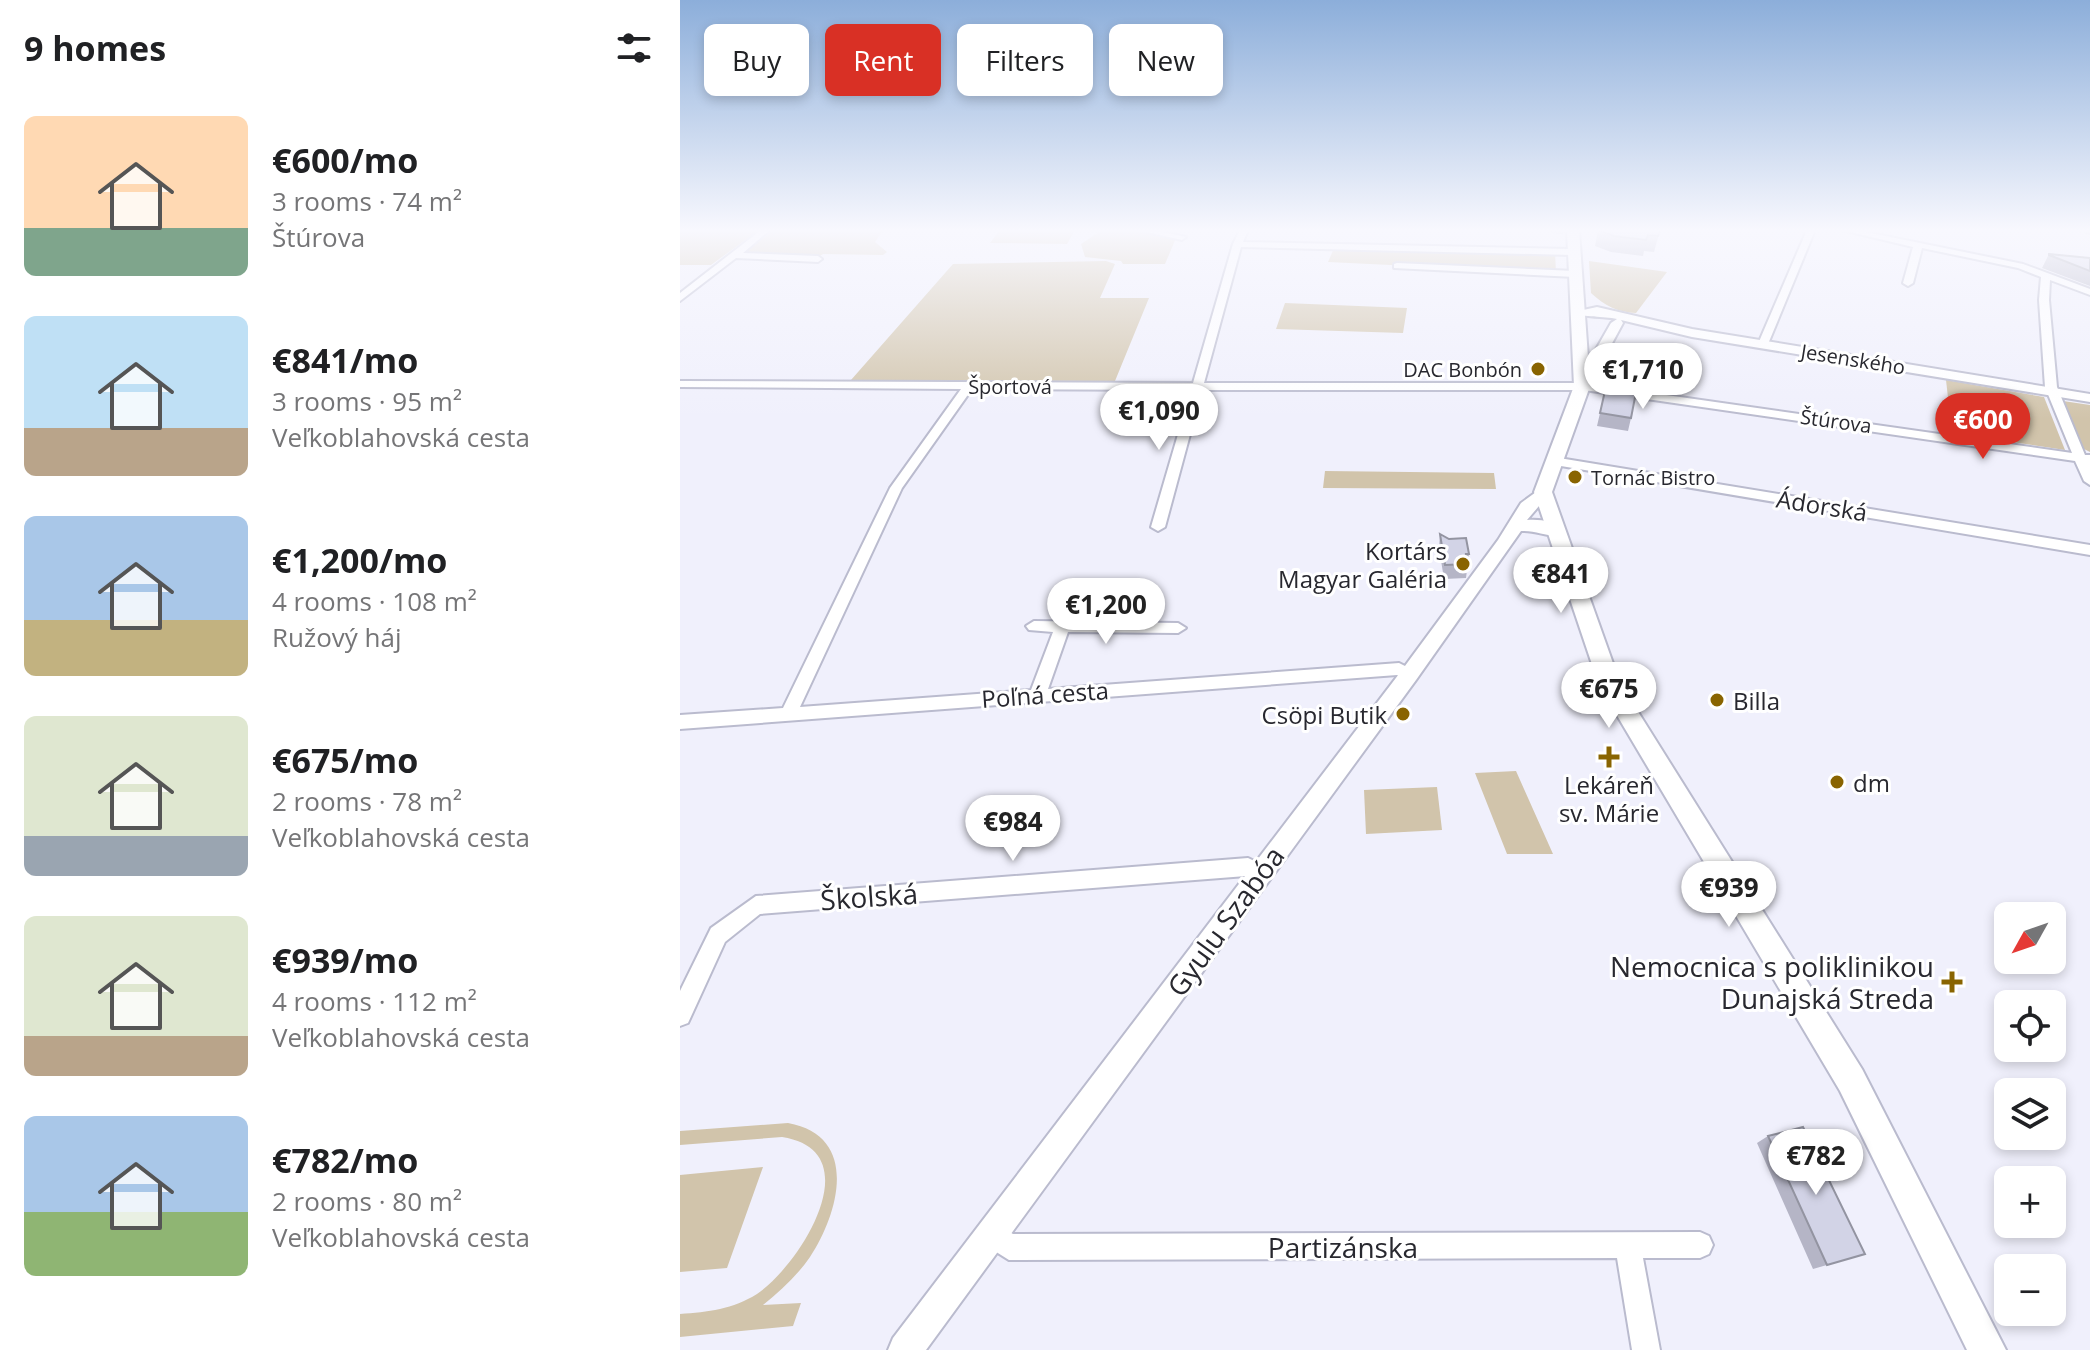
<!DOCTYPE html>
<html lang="en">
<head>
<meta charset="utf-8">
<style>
	:root { --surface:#fff; --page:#f6f6f6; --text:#202124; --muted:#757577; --accent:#d93025 }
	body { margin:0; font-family:"Open Sans",sans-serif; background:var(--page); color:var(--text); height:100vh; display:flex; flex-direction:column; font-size:30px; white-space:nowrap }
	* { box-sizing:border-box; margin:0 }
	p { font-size:26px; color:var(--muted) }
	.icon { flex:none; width:44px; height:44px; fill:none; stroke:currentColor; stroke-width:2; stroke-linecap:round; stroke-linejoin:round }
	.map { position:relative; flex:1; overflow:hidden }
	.sheet { display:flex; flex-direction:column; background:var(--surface); width:680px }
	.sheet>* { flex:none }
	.top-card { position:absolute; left:24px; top:24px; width:760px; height:72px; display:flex; gap:16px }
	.needle { width:52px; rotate:230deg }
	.buttons { position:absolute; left:1314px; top:902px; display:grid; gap:16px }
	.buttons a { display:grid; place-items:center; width:72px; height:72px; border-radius:12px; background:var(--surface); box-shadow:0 4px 12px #0003; font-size:40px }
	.price { position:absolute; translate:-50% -68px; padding:0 18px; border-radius:28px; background:#fff; color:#222; font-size:26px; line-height:52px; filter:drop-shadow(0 2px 4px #0008) }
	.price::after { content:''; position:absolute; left:50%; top:48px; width:24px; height:18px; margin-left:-12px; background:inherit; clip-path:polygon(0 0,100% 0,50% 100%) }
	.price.current { background:var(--accent); color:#fff }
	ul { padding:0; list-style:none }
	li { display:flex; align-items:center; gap:24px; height:200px; padding:0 24px }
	li span { display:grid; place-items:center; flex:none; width:224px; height:160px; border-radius:12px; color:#555 }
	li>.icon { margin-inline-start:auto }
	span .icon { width:96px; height:96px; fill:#fffc; stroke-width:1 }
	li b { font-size:34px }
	h2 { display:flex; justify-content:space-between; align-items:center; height:96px; padding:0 24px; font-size:34px }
	.chip { padding:0 28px; border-radius:12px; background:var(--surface); box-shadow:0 4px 12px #0003; font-size:28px; line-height:72px }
	.chip.current { background:var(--accent); color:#fff }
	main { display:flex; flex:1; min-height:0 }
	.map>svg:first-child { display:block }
	.green { fill:#d1c4ab }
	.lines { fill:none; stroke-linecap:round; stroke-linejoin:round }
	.minor-casing { stroke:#babbce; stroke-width:4 }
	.tertiary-casing { stroke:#babbce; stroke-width:4 }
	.secondary-casing { stroke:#babbce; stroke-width:4 }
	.minor { fill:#fff; fill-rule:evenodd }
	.tertiary { fill:#fff; fill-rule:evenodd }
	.secondary { fill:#fff; fill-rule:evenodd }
	.wall { fill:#b5b5c6 }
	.building { fill:#d2d3e6; stroke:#9394a1; stroke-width:2 }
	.poi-dot { fill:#896401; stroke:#fff; stroke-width:3 }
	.labels { text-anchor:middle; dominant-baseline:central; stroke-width:6; stroke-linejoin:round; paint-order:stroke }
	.far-street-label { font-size:20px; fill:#28282f; stroke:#fff }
	.far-poi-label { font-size:20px; fill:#28282f; stroke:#fff; text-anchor:end }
	.street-label { font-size:24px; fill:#28282f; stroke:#fff }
	.poi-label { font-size:24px; fill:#28282f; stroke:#fff; text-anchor:end }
	.near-street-label { font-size:28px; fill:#28282f; stroke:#fff }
	.near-poi-label { font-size:28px; fill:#28282f; stroke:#fff; text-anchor:end }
</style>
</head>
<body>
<main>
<section class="sheet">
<h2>9 homes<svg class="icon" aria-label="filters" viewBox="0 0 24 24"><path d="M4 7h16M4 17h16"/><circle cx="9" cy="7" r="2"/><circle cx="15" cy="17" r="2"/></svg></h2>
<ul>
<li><span style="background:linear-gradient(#ffd9b3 70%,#7fa58c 0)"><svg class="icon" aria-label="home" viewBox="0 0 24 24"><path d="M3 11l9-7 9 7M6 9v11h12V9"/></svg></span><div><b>€600/mo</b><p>3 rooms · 74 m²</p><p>Štúrova</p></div></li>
<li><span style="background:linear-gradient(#bfe0f5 70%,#b9a48a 0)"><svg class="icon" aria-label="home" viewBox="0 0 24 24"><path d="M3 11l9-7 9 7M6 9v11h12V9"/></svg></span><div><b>€841/mo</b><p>3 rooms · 95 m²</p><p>Veľkoblahovská cesta</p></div></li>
<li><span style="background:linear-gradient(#a9c7e8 65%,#c2b280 0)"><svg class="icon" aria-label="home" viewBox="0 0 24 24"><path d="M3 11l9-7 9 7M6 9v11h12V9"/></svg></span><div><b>€1,200/mo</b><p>4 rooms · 108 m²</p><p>Ružový háj</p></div></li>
<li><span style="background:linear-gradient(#dfe7d0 75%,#9aa5b1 0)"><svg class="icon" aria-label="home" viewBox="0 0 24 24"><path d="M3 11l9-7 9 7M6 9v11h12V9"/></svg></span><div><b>€675/mo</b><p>2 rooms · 78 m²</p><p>Veľkoblahovská cesta</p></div></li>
<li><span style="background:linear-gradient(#dfe7d0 75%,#b9a48a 0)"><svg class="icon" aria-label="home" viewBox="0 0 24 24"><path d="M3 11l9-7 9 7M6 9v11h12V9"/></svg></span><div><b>€939/mo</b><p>4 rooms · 112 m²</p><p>Veľkoblahovská cesta</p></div></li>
<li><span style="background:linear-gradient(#a9c7e8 60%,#8fb573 0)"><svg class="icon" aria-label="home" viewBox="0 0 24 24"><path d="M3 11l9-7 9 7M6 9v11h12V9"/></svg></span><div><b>€782/mo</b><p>2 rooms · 80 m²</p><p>Veľkoblahovská cesta</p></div></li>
</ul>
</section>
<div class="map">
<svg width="1410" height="1350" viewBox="0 0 1410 1350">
	<rect width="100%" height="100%" fill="#f0f0fc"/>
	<path class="green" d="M 0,230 L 79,230 L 31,265 L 0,265 Z
		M 94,230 L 203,230 L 195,242 L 207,252 L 203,255 L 143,254 L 138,257 L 67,253 L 67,250 Z
		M 320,230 L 395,230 L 387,244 L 310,243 Z
		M 422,230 L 456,230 L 496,238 L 485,264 L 443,264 L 441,261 L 405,257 L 401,244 Z
		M 655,246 L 875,251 L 876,273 L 648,262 Z
		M 426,261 L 435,264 L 420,298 L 469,298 L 435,381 L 171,380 L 273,264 Z
		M 909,261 L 987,272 L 956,313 C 937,312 925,306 911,293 Z
		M 605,303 L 727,308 L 723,333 L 596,329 Z
		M 1266,380 L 1364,397 L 1385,450 L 1272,433 Z
		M 1383,401 L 1410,405 L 1410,452 L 1404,449 Z
		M 645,471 L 814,473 L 816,489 L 643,488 Z
		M 836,771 L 873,854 L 827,854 L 795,773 Z
		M 757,787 L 762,830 L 686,834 L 684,790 Z
		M 108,1123 C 180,1136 159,1213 130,1257 C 117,1276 100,1291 83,1305 L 121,1303 L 113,1326 L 0,1337 L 0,1314 C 28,1312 53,1309 77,1294 C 120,1265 192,1151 102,1137 L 0,1145 L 0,1131 Z
		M 83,1167 L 47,1268 L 0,1272 L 0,1175 Z"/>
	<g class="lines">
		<g class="minor-casing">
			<path id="minor" d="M 81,230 L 90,230 L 63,253 L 138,256 L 142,259 L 138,262 L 56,258 L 0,301 L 0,293 Z
				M 458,230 L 474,230 L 506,237 L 502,240 Z
				M 560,230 L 568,230 L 563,242 L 892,249 L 896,252 L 892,255 L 561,247 L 524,383 L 902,383 L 1392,453 L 1365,387 L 1359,300 L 1361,277 L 1338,268 L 1242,248 L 1233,283 L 1228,286 L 1223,283 L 1233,247 L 1162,230 L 1176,230 L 1343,264 L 1410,289 L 1410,295 L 1370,280 L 1369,300 L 1377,387 L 1405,455 L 1410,455 L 1410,485 L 1404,481 L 1395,461 L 904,390 L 522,390 L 485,527 L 478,531 L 471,527 L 511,390 L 292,389 L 222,488 L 120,707 L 351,690 L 373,632 L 349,630 L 346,626 L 354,621 L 498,623 L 506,628 L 498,633 L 388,632 L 368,689 L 719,663 L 735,671 L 737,675 L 735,679 L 729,681 L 717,675 L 0,729 L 0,715 L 103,708 L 210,488 L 281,389 L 0,387 L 0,381 L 513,383 L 553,244 Z
				M 1127,230 L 1135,230 L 1088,344 L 1079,346 L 1078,344 Z
				M 1405,230 L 1410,230 L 1410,233 L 1406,232 Z
				M 717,263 L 895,271 L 900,274 L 895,277 L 714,268 L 714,264 Z
				M 873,457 L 1410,545 L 1410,555 L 869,464 L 867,461 Z
				M 568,858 L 587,867 L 590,873 L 587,879 L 580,882 L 566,876 L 80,914 L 45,942 L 8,1023 L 0,1026 L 0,991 L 31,928 L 76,896 Z
				M 311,1221 L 333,1234 L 1020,1232 L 1029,1236 L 1033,1245 L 1029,1254 L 1020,1258 L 963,1258 L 980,1350 L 952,1350 L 937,1258 L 329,1260 L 302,1243 L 298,1234 L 302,1225 Z"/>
		</g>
		<g class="tertiary-casing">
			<path id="tertiary" d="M 917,307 L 1012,329 L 1410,394 L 1410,402 L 1012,337 L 941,320 L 943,323 L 909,386 L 902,390 L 895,386 L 931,323 L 937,319 C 924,316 903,318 894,312 Z
				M 863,487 L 871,492 L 847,520 C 860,519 875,521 883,531 L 881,535 C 870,538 856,530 841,531 L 736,680 L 246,1350 L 208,1350 L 213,1338 L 722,670 L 818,540 L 841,503 Z"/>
		</g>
		<g class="secondary-casing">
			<path id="secondary" d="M 887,230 L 899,230 L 910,386 L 872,492 L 940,683 L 1182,1069 L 1326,1350 L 1287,1350 L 1160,1091 L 919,685 L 854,492 L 894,386 Z"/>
		</g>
		<use href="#minor" class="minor"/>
		<use href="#tertiary" class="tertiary"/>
		<use href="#secondary" class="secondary"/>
	</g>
	<path class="wall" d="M 871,230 L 884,230 L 883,234 L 871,233 Z
		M 918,230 L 980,230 L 974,252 L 964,251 L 963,256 L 931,252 L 915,246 Z
		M 1369,254 L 1410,258 L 1410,286 L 1362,268 Z
		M 920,413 L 951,418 L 948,431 L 917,426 Z
		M 760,534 L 789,554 L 786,578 L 764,579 L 759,548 Z
		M 1088,1136 L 1185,1254 L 1133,1269 L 1077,1143 Z"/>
	<path class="building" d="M 918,230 L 980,230 L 978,236 L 968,235 L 966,240 L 934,236 Z
		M 1369,254 L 1410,258 L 1410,271 L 1369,255 Z
		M 927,382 L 957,387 L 951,418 L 920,413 Z
		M 760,534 L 769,539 L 786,538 L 789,554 L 786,554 L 788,564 L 765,565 Z
		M 1123,1127 L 1185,1254 L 1147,1265 L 1088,1136 Z"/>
	<linearGradient id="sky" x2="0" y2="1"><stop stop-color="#8caeda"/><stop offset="0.55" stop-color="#f8f8fe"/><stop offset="1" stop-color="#f8f8fe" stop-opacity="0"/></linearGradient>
	<rect width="1410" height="419" fill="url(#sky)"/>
	<g class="poi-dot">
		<circle cx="858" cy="369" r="8"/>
		<circle cx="895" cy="477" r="8"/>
		<circle cx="783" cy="564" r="8"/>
		<circle cx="1037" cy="700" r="8"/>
		<circle cx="723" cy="714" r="8"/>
		<path d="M925 745h8v8h8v8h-8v8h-8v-8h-8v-8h8z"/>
		<circle cx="1157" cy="782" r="8"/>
		<path d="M1268 970h8v8h8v8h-8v8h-8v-8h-8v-8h8z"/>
	</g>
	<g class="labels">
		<g class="far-street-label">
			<text transform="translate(1173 359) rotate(9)">Jesenského</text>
			<text x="330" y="386">Športová</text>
			<text transform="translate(1156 421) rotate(8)">Štúrova</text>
		</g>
		<g class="far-poi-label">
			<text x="842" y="369">DAC Bonbón</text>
			<text x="911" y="477" text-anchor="start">Tornác Bistro</text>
		</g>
		<g class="street-label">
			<text transform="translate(1142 505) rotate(9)">Ádorská</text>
			<text transform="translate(365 694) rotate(-4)">Poľná cesta</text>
		</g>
		<g class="poi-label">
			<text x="767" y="550">Kortárs<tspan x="767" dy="28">Magyar Galéria</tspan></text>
			<text x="1053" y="700" text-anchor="start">Billa</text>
			<text x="707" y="714">Csöpi Butik</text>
			<text x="1173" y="782" text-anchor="start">dm</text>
			<text x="929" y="784" text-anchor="middle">Lekáreň<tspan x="929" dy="28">sv. Márie</tspan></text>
		</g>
		<g class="near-street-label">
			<text transform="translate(189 896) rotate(-4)">Školská</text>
			<text transform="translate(545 921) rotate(-54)">Gyulu Szabóa</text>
			<text x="663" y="1247">Partizánska</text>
		</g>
		<g class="near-poi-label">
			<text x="1254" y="966">Nemocnica s poliklinikou<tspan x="1254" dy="32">Dunajská Streda</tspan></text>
		</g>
	</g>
</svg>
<div class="buttons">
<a><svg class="needle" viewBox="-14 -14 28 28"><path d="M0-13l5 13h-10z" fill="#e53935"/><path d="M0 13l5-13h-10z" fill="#757577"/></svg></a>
<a><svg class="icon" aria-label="locate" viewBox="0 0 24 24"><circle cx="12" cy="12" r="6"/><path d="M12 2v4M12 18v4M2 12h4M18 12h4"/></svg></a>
<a><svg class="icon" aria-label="layers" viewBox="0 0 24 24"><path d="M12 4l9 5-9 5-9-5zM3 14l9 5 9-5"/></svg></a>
<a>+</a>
<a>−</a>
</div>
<b class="price" style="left:963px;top:411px">€1,710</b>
<b class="price" style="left:479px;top:452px">€1,090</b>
<b class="price current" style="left:1303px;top:461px">€600</b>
<b class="price" style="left:881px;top:615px">€841</b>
<b class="price" style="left:426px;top:646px">€1,200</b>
<b class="price" style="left:929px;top:730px">€675</b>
<b class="price" style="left:333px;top:863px">€984</b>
<b class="price" style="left:1049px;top:929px">€939</b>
<b class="price" style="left:1136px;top:1197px">€782</b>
<div class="top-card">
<a class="chip">Buy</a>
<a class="chip current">Rent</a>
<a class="chip">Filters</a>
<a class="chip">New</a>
</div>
</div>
</main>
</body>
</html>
